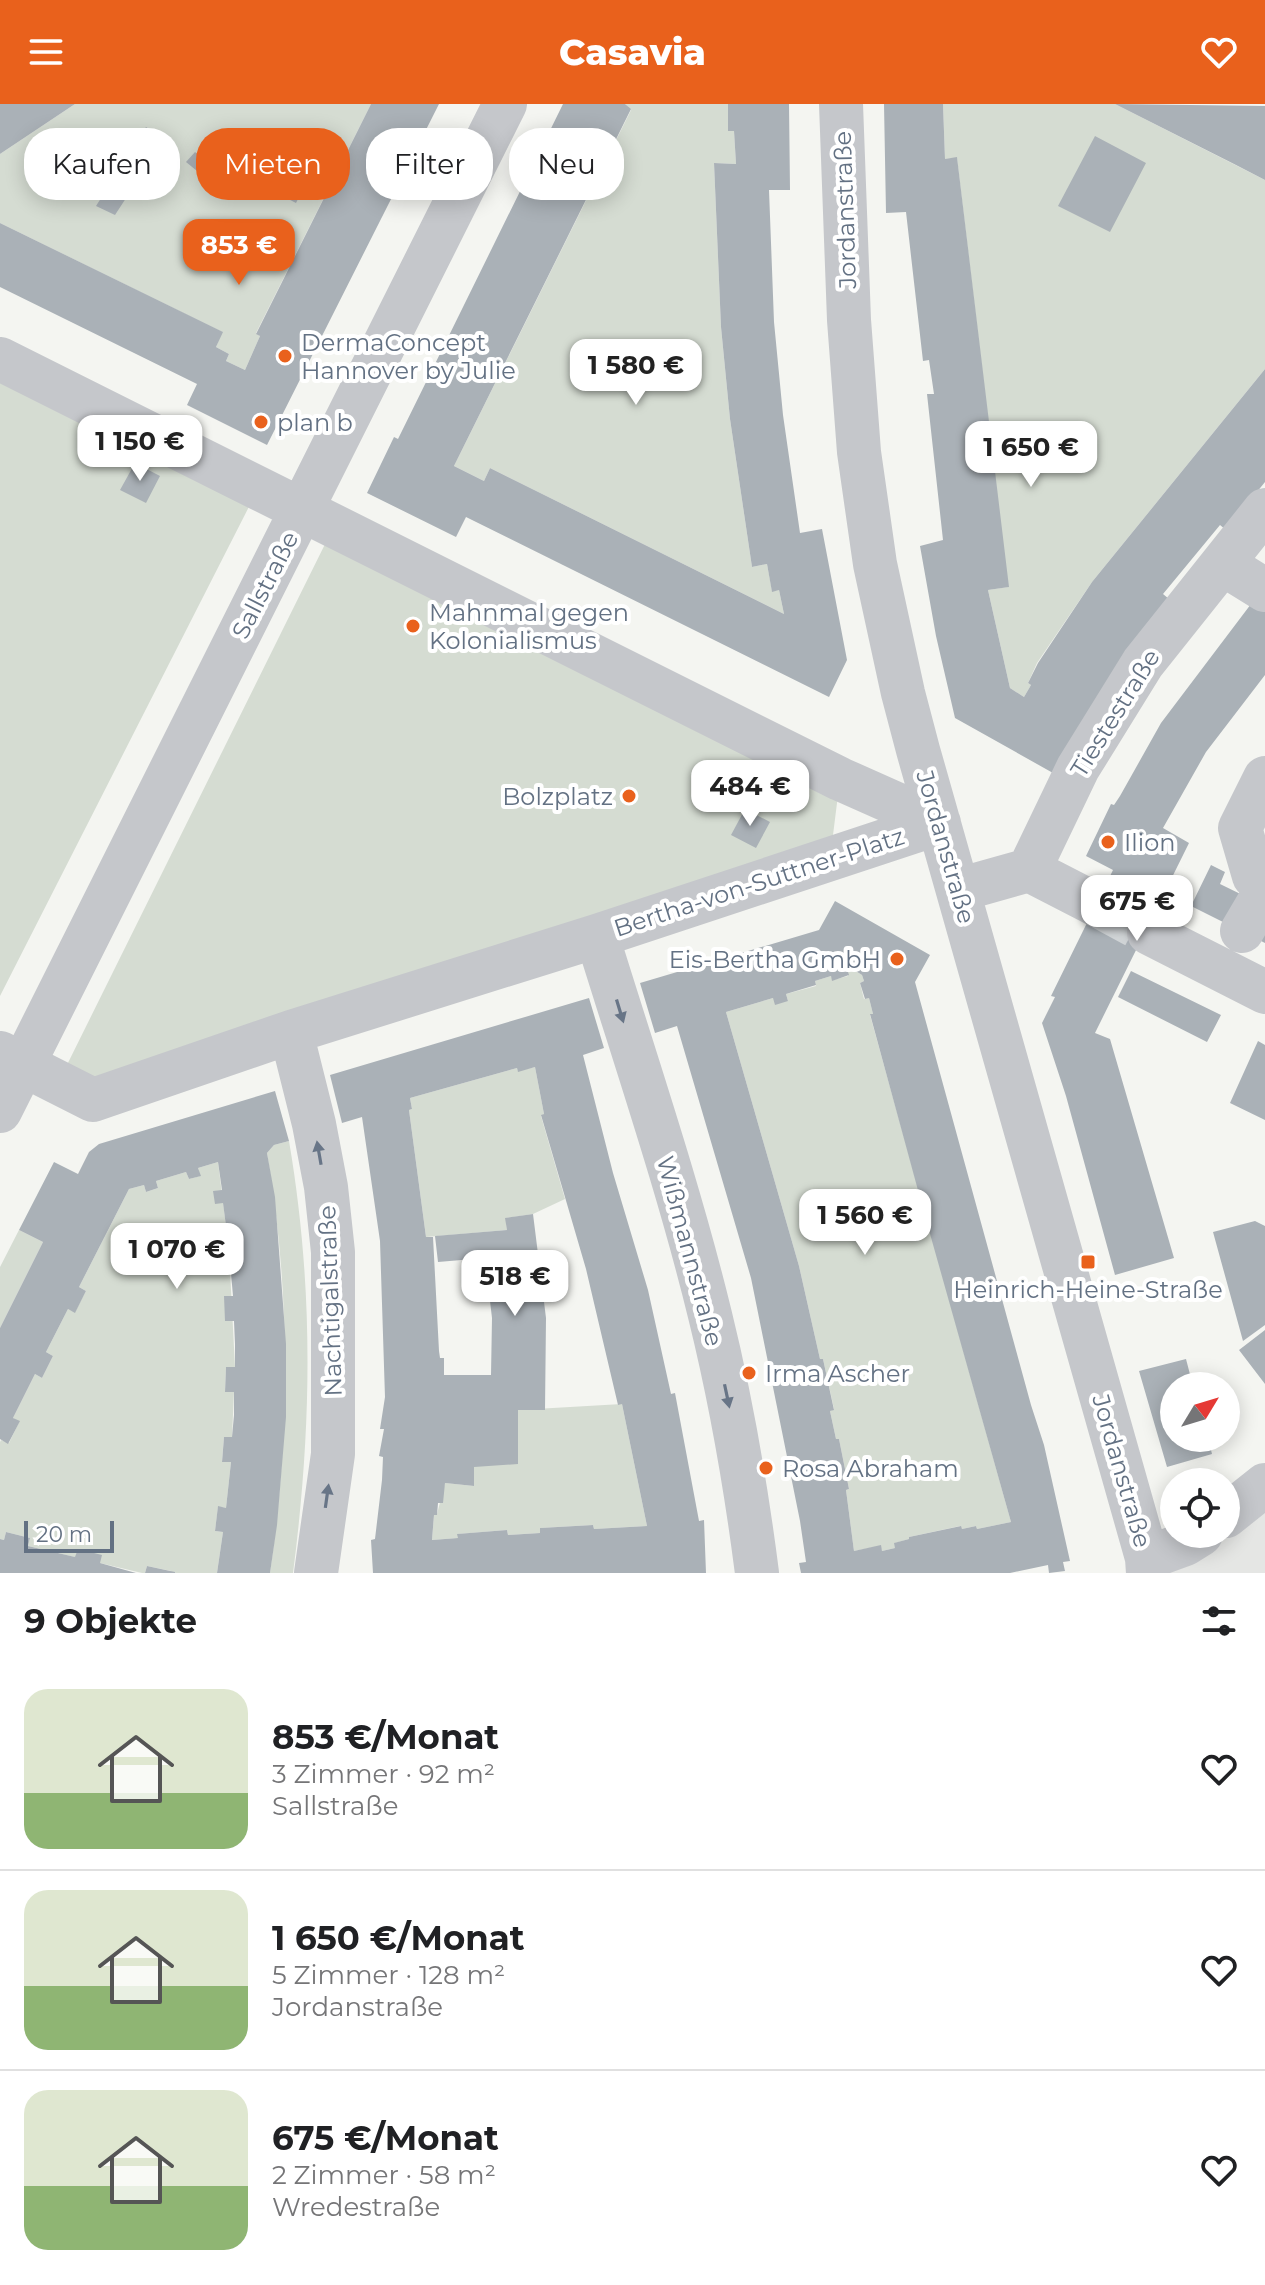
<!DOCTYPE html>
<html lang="de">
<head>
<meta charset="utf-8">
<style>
	:root { --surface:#fff; --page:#f6f6f6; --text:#202124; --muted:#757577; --line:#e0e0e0; --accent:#e9611c }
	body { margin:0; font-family:Montserrat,sans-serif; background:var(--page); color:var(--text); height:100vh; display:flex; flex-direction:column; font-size:30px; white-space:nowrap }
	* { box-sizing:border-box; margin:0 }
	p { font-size:26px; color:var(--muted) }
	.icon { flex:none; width:44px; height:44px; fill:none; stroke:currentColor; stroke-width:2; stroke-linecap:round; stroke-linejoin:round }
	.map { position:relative; height:1469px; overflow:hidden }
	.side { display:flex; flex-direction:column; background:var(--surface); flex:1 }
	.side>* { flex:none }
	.top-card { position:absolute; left:24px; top:24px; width:800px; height:72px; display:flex; gap:16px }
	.needle { width:52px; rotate:52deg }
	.controls { position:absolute; left:1160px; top:1268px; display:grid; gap:16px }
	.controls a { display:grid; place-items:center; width:80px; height:80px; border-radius:50%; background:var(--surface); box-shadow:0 4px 20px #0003; font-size:40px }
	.scale { position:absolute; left:24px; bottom:20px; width:90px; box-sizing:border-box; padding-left:8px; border:4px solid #637183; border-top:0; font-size:22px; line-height:28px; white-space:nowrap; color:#637183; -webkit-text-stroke:6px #fff; paint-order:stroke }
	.price { position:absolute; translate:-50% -68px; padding:0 18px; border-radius:16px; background:#fff; color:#222; font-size:26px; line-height:52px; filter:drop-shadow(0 2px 4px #0008) }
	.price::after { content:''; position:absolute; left:50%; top:48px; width:24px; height:18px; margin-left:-12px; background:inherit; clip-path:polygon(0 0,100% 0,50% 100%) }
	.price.active { background:var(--accent); color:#fff }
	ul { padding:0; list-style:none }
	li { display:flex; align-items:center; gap:24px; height:200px; padding:0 24px }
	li+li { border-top:2px solid var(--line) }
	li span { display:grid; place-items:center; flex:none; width:224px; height:160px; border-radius:24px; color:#555 }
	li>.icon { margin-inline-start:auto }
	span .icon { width:96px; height:96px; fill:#fffc; stroke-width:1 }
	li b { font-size:34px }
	h2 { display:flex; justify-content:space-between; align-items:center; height:96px; padding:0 24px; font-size:34px }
	.pill { padding:0 28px; border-radius:32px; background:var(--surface); box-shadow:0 4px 20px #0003; font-size:28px; line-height:72px }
	.pill.active { background:var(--accent); color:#fff }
	header { display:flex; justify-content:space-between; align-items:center; height:104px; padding:0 24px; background:var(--accent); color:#fff; font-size:36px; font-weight:800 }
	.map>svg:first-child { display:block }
	.built { fill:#e5e6e4 }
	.green { fill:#d5dcd2 }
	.building { fill:#aab1b7; fill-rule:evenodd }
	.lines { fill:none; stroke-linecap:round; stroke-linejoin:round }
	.minor-tunnel { stroke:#d0d4d6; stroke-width:44; stroke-dasharray:44 22; stroke-linecap:butt }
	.minor { stroke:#c5c7cb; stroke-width:44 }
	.oneway { fill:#687587 }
	.poi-dot { fill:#e9611c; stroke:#fff; stroke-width:3 }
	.labels { text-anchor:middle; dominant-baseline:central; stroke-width:8; stroke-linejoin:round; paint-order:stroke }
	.street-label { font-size:24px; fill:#637183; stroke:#fff }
	.poi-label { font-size:24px; fill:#637183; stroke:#fff; text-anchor:start }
</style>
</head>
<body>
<header><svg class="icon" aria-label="menu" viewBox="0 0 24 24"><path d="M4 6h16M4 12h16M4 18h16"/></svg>Casavia<svg class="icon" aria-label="heart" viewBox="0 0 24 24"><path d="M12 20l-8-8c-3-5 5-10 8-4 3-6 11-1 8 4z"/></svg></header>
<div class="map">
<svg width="1265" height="1469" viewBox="0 0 1265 1469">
	<rect width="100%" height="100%" fill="#f4f5f1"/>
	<path class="built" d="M 1265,1381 L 1265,1469 L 1148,1469 Z"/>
	<path class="green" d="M 75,0 L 371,0 L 256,229 L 260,232 L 245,266 L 226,257 L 229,250 L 216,243 L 222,228 L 0,119 L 0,50 Z
		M 625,0 L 728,0 L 728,27 L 734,27 L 736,60 L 714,59 L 721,223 L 730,315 L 752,463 L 767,460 L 772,487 L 779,486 L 784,510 L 490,364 L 484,377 L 454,362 L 631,6 Z
		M 943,0 L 1115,0 L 1265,76 L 1265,265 L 1092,478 L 1037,559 L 1028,579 L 1031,581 L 1024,593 L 1010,584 L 988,486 L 1008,483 L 957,54 L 945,55 Z
		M 0,255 L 258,385 L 0,892 Z
		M 334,422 L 840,675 L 830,755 L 93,996 L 58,979 Z
		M 854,866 L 862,871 L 864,877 L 860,879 L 864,895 L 869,894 L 873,910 L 870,911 L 1011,1418 L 977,1425 L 976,1422 L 962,1425 L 960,1422 L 909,1433 L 909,1435 L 895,1439 L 895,1444 L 882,1447 L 880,1442 L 854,1447 L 846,1386 L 849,1385 L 839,1335 L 836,1335 L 830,1307 L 834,1305 L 823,1255 L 820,1255 L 799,1162 L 726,908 L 773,894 L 788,897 L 786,890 L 816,882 L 815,877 L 831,872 L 833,876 L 848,872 L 848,868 Z
		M 535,963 L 544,1010 L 541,1012 L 565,1095 L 533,1110 L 506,1114 L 507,1126 L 426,1133 L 409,1006 L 412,1005 L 410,994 L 517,964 L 518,967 Z
		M 289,1037 C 314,1184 312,1322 293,1469 L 270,1469 C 290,1329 291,1189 267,1049 L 274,1041 Z
		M 218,1058 L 226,1122 L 218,1124 L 221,1147 L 229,1147 L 235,1263 L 226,1263 L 225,1288 L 234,1288 L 232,1333 L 224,1333 L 222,1357 L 231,1358 L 226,1404 L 218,1403 L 215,1427 L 223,1428 L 217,1469 L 171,1469 L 171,1467 L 147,1462 L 145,1469 L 142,1469 L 28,1442 L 30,1434 L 6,1428 L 4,1436 L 0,1435 L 0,1338 L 1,1336 L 9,1339 L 19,1318 L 13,1314 L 35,1270 L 42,1274 L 53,1252 L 46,1248 L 68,1205 L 75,1208 L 86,1187 L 79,1183 L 129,1085 L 144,1081 L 146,1088 L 158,1084 L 156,1077 L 186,1068 L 189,1075 L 200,1072 L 198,1064 Z
		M 19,1126 L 43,1138 L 0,1224 L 0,1163 Z
		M 622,1300 L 647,1422 L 594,1425 L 593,1421 L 540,1424 L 540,1429 L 508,1431 L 507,1426 L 458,1430 L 458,1434 L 432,1436 L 434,1411 L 437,1410 L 445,1379 L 474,1382 L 474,1363 L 518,1306 Z"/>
	<path class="building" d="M 0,0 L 75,0 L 0,50 Z
		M 371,0 L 439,0 L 267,341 L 187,301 L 197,280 L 0,183 L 0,119 L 223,228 L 216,243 L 229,250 L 226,257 L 245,266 L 260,232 L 256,230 Z
		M 563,0 L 625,0 L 631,5 L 454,362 L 484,377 L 490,364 L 784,510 L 779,486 L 772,488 L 767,460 L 752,463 L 730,315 L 721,223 L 714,59 L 736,60 L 734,27 L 728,27 L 728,0 L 789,0 L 790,86 L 769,86 L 774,218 L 783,311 L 800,429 L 822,425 L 847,556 L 829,593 L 466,413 L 456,433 L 367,389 L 394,333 L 398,335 Z
		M 884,0 L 943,0 L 945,55 L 957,53 L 1009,483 L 988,486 L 1010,584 L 1024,593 L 1031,581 L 1028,579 L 1038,559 L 1092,478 L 1265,265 L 1265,378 L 1226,426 L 1220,421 L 1163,490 L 1169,495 L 1053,669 L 955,614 L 936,532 L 920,442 L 943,436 L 927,290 L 934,290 L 929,256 L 923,257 L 906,108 L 886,109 Z
		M 1115,0 L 1265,2 L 1265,76 L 1236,61 Z
		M 146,23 L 164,36 L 115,111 L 96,102 Z
		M 1095,32 L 1146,59 L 1110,128 L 1058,102 Z
		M 195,48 L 211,60 L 202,71 L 186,58 Z
		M 274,61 L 307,77 L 296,99 L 263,82 Z
		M 135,359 L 160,372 L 146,399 L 120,386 Z
		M 1251,500 L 1265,508 L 1265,571 L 1206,648 L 1163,724 L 1189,739 L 1095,929 L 1110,935 L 1174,1154 L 1115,1171 L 1066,992 L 1042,919 L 1055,893 L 1051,892 L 1113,766 L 1086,752 L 1111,700 L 1114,701 L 1120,692 L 1161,619 Z
		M 745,705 L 770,718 L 756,744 L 731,731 Z
		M 1211,761 L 1225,768 L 1220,780 L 1265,802 L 1265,839 L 1191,802 Z
		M 835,797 L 930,851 L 915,878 L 1031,1301 L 1044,1341 L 1070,1457 L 1063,1458 L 1065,1467 L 1049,1469 L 1048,1461 L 1010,1469 L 801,1469 L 799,1459 L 806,1458 L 800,1417 L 751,1174 L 677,922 L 655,929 L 640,879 L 819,826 ZM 854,866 L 862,871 L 864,877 L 860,879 L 865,895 L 869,894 L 873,910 L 870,910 L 925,1112 L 1011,1418 L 977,1425 L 976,1422 L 962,1425 L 961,1422 L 909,1433 L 909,1435 L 894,1439 L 895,1444 L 882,1447 L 881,1441 L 854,1447 L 846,1386 L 849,1385 L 839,1335 L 836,1335 L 830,1307 L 834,1306 L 823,1255 L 820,1255 L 799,1162 L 726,908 L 773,894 L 775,901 L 788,897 L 786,890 L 816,881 L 815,877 L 831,872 L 832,877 L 849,871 L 848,868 Z
		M 1131,867 L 1221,911 L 1207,938 L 1118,893 Z
		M 589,894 L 604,944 L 583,951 L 613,1069 L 648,1186 L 671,1290 L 675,1289 L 699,1417 L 704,1416 L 706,1469 L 373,1469 L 371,1436 L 375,1435 L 382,1376 L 383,1353 L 379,1352 L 384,1325 L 380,1325 L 385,1293 L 380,1137 L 362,1013 L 342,1019 L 330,971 ZM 535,963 L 544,1010 L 541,1011 L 586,1165 L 618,1301 L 622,1300 L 647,1422 L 594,1425 L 593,1421 L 540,1424 L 540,1429 L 508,1431 L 507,1426 L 457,1430 L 458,1434 L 432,1436 L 434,1411 L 437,1411 L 438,1399 L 443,1399 L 445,1379 L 474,1382 L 474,1363 L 518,1360 L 518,1306 L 545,1306 L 546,1214 L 533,1110 L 505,1114 L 507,1126 L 435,1132 L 438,1158 L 485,1154 L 492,1214 L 491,1271 L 444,1271 L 444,1254 L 440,1254 L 439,1247 L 433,1133 L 426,1133 L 409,1006 L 412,1005 L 410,994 L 517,964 L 518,968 Z
		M 1258,937 L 1265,941 L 1265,1016 L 1230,999 Z
		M 275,987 L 289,1037 L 274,1041 L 267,1049 L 275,1093 L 286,1240 L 286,1313 L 277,1421 L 270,1469 L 217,1469 L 223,1428 L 215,1427 L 218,1402 L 226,1404 L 231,1358 L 222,1358 L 224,1333 L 232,1333 L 234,1311 L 234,1288 L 225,1288 L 226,1263 L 235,1263 L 235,1240 L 234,1217 L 225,1217 L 224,1192 L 233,1192 L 229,1147 L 221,1148 L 218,1123 L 226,1122 L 223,1099 L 215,1100 L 213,1087 L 222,1086 L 218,1058 L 198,1064 L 201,1072 L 189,1075 L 186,1068 L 156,1077 L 158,1084 L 146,1088 L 144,1081 L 129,1085 L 79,1183 L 86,1187 L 75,1209 L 68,1205 L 46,1248 L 53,1252 L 42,1274 L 35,1270 L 13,1314 L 20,1317 L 8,1340 L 0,1335 L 0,1224 L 43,1138 L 19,1126 L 54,1058 L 78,1070 L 89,1048 L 99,1040 Z
		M 1255,1117 L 1265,1122 L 1265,1221 L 1243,1237 L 1213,1128 Z
		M 1265,1226 L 1265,1280 L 1239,1246 Z
		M 1186,1255 L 1193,1282 L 1174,1282 L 1174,1334 L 1208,1334 L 1212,1350 L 1167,1363 L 1139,1267 Z
		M 6,1428 L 30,1434 L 28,1442 L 75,1453 L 78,1445 L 102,1451 L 100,1459 L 136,1469 L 0,1469 L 0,1435 L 4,1436 Z
		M 147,1462 L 175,1468 L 175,1469 L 145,1469 Z"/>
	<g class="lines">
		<path class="minor-tunnel" d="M 1097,801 L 1149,829"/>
		<path class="minor" d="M 841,0 L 849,216 L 859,348 L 875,460 L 903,589 L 918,646 L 1147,1454 L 1148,1469
			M 0,255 L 840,675 L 939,719 L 597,832 L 291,928 L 93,996 L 0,949
			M 1223,460 L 1265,486
			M 1265,674 L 1240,724 L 1254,772 L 1265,777
			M 1029,766 L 1097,801
			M 958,786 L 1029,766 L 1078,664 L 1143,559 L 1265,406
			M 1242,827 L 1265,788
			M 1149,829 L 1265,888
			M 597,832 C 636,958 679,1084 710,1211 C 731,1296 746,1383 757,1469
			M 291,928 L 314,1020 L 326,1083 L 333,1148 L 333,1350 L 316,1469
			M 0,1007 L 505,0
			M 1226,1412 L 1265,1381
			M 1147,1454 L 1185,1440 L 1201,1430"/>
	</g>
	<defs><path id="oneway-solid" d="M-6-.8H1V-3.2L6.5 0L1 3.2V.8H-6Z" transform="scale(2)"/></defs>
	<g class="oneway">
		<use href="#oneway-solid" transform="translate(620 907) rotate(73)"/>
		<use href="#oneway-solid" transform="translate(319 1049) rotate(-100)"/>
		<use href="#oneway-solid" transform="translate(727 1292) rotate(78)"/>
		<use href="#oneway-solid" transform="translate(327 1392) rotate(-82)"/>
	</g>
	<g class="poi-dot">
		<circle cx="285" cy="252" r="8"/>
		<circle cx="261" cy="318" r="8"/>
		<circle cx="413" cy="522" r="8"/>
		<circle cx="629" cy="692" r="8"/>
		<circle cx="1108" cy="738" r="8"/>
		<circle cx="897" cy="855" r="8"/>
		<rect x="1080" y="1150" width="16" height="16" rx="4"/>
		<circle cx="749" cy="1269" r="8"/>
		<circle cx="766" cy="1364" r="8"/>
	</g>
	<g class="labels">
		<g class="street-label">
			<text transform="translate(845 106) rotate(-92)">Jordanstraße</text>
			<text transform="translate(265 481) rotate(-63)">Sallstraße</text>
			<text transform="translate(1115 609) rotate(-58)">Tiestestraße</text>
			<text transform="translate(946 743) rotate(74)">Jordanstraße</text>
			<text transform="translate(759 778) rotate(-18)">Bertha-von-Suttner-Platz</text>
			<text transform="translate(690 1147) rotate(75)">Wißmannstraße</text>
			<text transform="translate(330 1197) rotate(-92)">Nachtigalstraße</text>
			<text transform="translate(1122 1367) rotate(74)">Jordanstraße</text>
		</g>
		<g class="poi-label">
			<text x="301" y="238">DermaConcept<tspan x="301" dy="28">Hannover by Julie</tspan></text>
			<text x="277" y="318">plan b</text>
			<text x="429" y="508">Mahnmal gegen<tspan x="429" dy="28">Kolonialismus</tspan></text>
			<text x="613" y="692" text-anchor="end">Bolzplatz</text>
			<text x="1124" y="738">Ilion</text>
			<text x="881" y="855" text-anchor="end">Eis-Bertha GmbH</text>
			<text x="1088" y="1185" text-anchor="middle">Heinrich-Heine-Straße</text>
			<text x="765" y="1269">Irma Ascher</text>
			<text x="782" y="1364">Rosa Abraham</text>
		</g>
	</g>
</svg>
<div class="controls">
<a><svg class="needle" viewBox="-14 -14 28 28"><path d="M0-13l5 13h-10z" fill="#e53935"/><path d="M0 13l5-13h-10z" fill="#757577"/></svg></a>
<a><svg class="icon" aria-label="locate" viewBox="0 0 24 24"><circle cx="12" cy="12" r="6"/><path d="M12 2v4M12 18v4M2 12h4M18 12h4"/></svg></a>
</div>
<div class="scale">20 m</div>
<b class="price active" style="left:239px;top:183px">853 €</b>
<b class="price" style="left:636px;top:303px">1 580 €</b>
<b class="price" style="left:140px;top:379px">1 150 €</b>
<b class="price" style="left:1031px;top:385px">1 650 €</b>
<b class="price" style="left:750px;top:724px">484 €</b>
<b class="price" style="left:1137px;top:839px">675 €</b>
<b class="price" style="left:865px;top:1153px">1 560 €</b>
<b class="price" style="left:177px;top:1187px">1 070 €</b>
<b class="price" style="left:515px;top:1214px">518 €</b>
<div class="top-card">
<a class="pill">Kaufen</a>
<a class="pill active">Mieten</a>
<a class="pill">Filter</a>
<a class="pill">Neu</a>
</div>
</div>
<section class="side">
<h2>9 Objekte<svg class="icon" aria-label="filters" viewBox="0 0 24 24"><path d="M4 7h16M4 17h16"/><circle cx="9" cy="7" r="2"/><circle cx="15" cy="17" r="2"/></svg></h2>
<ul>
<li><span style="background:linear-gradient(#dfe7d0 65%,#8fb573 0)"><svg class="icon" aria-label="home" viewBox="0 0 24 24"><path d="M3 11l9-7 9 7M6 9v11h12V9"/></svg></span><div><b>853 €/Monat</b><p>3 Zimmer · 92 m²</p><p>Sallstraße</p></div><svg class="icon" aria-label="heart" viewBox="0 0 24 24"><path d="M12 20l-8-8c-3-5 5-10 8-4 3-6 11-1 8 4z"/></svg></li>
<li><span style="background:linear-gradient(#dfe7d0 60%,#8fb573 0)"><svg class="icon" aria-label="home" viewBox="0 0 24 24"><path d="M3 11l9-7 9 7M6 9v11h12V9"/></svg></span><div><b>1 650 €/Monat</b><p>5 Zimmer · 128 m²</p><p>Jordanstraße</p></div><svg class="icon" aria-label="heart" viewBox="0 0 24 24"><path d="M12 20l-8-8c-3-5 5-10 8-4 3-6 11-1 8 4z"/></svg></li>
<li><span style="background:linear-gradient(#dfe7d0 60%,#8fb573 0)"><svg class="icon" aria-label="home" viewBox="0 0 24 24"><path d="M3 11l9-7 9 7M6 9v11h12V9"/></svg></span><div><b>675 €/Monat</b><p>2 Zimmer · 58 m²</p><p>Wredestraße</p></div><svg class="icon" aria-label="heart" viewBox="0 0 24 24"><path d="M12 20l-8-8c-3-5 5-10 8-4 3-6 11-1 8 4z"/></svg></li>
</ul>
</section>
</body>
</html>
